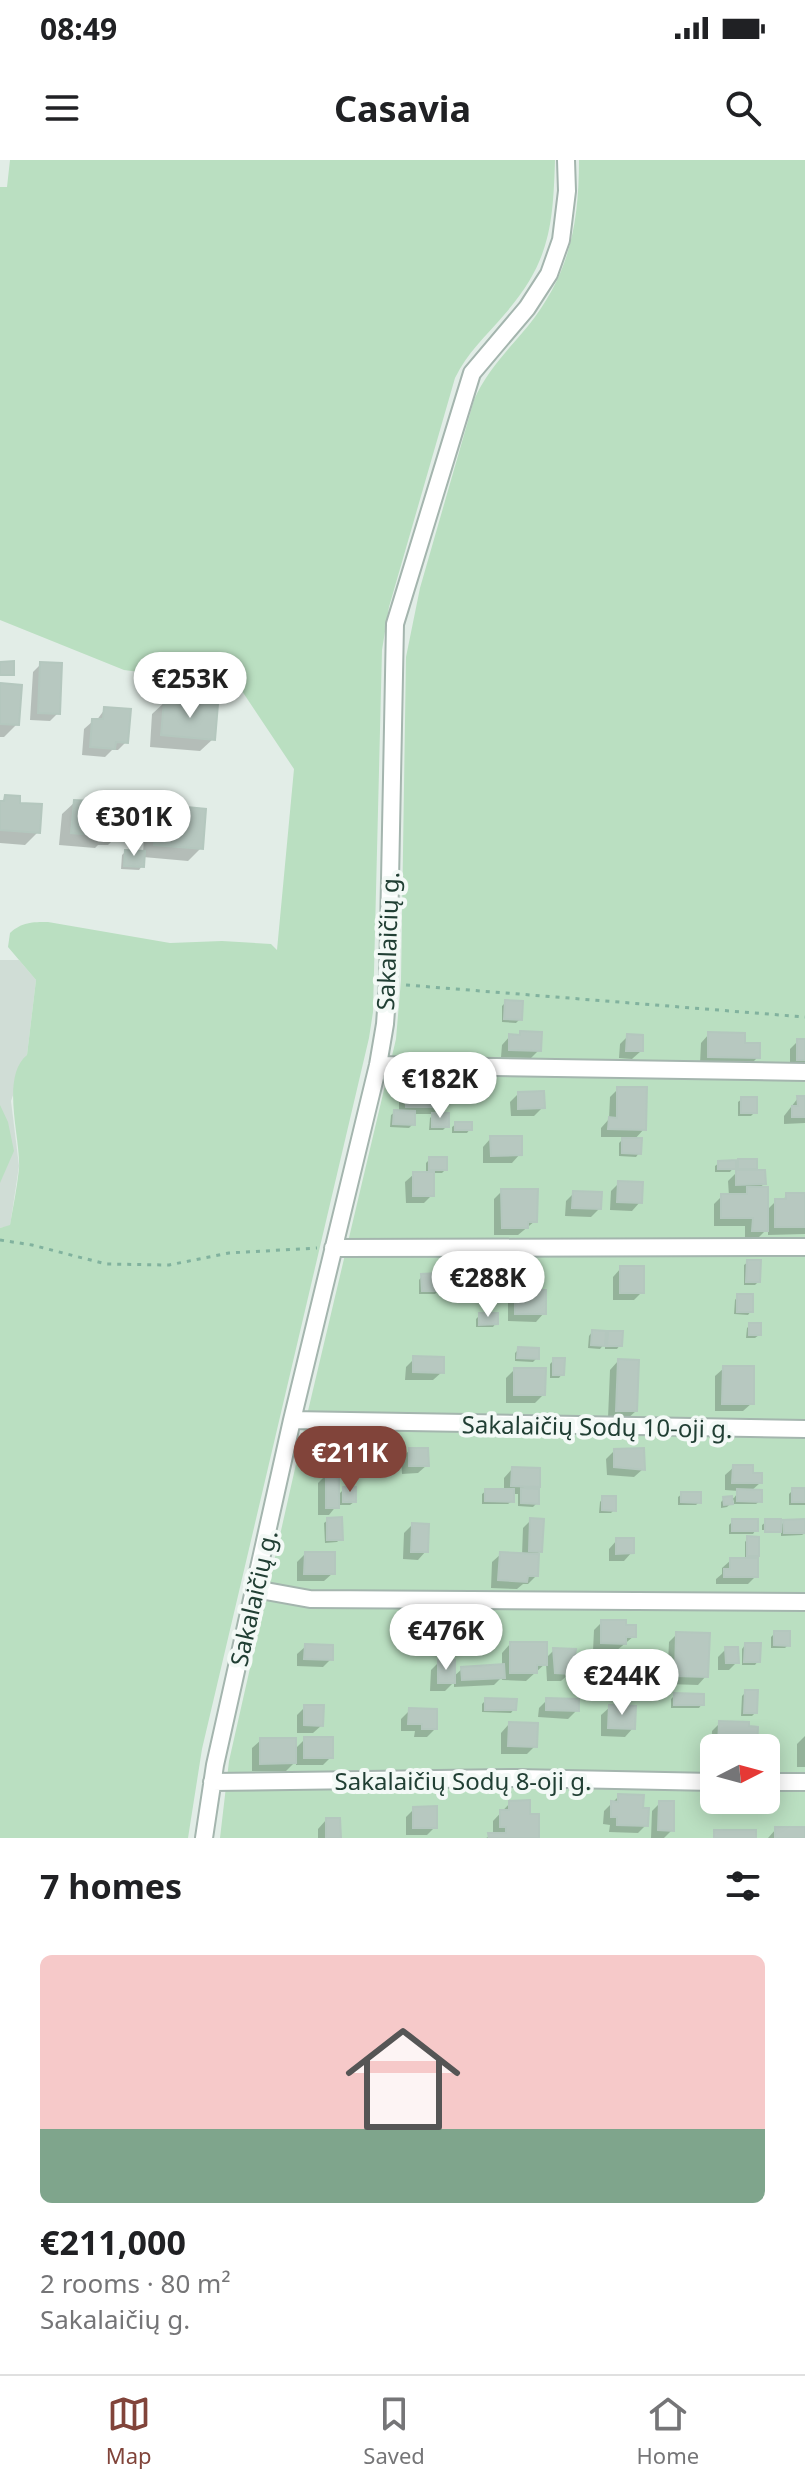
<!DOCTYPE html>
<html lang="en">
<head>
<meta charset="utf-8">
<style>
	:root { --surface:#fff; --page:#f2f2f2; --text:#202124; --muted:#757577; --line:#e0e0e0; --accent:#81443a }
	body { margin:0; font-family:"Noto Sans",sans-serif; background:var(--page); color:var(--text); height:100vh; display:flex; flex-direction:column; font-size:30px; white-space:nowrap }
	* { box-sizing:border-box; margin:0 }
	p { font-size:26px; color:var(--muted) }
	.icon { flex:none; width:44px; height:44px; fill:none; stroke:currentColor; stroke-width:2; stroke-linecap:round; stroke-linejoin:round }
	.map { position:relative; height:1678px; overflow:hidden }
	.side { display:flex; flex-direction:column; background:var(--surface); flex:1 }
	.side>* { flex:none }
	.needle { width:52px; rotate:84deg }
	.tools { position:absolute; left:700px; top:1574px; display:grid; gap:16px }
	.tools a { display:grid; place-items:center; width:80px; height:80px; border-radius:12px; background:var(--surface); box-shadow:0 4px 20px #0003; font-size:40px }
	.price { position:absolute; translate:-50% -68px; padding:0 18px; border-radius:28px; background:#fff; color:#222; font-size:26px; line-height:52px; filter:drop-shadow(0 2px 4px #0008) }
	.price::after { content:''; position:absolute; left:50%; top:48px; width:24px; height:18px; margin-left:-12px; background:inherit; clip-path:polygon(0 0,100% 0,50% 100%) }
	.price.on { background:var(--accent); color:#fff }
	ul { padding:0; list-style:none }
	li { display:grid; align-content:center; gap:16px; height:424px; padding:0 40px }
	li+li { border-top:2px solid var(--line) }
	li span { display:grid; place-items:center; height:248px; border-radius:12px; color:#555 }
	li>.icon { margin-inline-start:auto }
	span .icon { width:144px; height:144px; fill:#fffc; stroke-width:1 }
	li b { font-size:34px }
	h2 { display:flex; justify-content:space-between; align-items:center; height:96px; padding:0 40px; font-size:34px }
	.status { display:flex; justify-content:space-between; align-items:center; height:56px; padding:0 40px; background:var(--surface); direction:ltr }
	.status svg { height:22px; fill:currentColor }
	header { display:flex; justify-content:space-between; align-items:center; height:104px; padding:0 40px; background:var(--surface); font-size:36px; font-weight:700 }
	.menu { display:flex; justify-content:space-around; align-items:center; height:112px; border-top:2px solid var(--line); background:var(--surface); font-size:22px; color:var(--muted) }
	.menu a { display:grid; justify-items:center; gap:4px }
	.menu .on { color:var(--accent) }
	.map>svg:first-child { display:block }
	.built { fill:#d0ddd6 }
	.green { fill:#badfc1; fill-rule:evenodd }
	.shadow { fill:#0003 }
	.building { fill:#b7c8c0; stroke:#b4c7be; stroke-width:2 }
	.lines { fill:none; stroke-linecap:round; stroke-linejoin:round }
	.minor-casing { stroke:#a4b5ae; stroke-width:20 }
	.path { stroke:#81b29e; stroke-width:3; stroke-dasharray:4 6; stroke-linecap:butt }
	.minor { stroke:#fff; stroke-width:16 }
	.labels { text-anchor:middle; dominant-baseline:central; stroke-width:8; stroke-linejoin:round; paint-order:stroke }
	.street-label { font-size:24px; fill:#213f34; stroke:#f3f9f6 }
</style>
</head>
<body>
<div class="status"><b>08:49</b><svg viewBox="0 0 49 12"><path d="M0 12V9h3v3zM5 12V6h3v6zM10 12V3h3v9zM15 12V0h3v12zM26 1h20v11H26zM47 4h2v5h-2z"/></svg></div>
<header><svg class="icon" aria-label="menu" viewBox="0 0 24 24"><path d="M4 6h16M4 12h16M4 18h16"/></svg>Casavia<svg class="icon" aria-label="search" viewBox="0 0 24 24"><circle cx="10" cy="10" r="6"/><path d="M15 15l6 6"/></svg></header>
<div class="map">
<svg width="805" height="1678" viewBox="0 0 805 1678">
	<rect width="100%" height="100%" fill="#e2ede7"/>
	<path class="built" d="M 0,800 L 19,800 L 36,820 L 27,895 L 11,941 L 19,1006 L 10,1066 L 0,1068 Z"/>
	<path class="green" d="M 10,0 L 555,0 C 553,66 550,102 504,155 C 486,176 467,193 455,218 L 389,447 L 382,490 L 373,852 L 369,878 L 202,1589 L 188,1678 L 0,1678 L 0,1068 L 10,1065 C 13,1047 17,1028 19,1009 C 21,978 0,917 27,895 L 36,820 L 8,787 L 10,773 C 22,762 32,762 48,762 L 170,783 L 222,781 L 271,784 L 277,790 L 294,609 L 238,525 L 124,510 L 0,460 L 0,27 L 7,27 Z
		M 579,0 L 805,0 L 805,1678 L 220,1678 L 229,1601 L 308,1251 L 396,879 L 401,820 L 406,497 L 420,428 L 474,240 C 486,212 508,190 528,166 C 569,115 579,65 579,0 ZM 714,1588 L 766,1588 L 766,1640 L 714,1640 Z
		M 0,945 L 8,962 L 14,991 L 0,1023 Z"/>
	<path class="shadow" d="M 41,504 L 58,553 L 50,561 L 30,560 L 33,512 Z
		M 0,525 L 17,564 L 4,577 L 0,577 Z
		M 165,542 L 213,579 L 200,591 L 150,587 L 152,554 Z
		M 105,549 L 126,582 L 118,590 L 112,590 L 105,597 L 82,595 L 84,569 L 93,561 L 96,561 Z
		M 6,637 L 18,644 L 38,672 L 25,685 L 0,683 L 0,643 Z
		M 117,639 L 134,667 L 122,679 L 114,679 L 108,685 L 98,685 L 95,688 L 59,685 L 62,654 L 75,642 L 112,644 Z
		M 176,648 L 201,688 L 188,701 L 143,697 L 142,706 L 139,710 L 121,709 L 122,695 L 125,692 L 143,693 L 145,663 L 158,650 L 173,652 Z
		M 506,842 L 520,859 L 516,863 L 502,862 L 502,846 Z
		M 520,873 L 539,890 L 531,898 L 501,897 L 502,885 L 510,876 L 517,877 Z
		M 709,874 L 743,884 L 758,897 L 750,905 L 700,904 L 701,883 Z
		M 628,876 L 641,891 L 632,899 L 619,898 L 620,884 Z
		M 798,881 L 805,881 L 805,907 L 790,907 L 790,889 Z
		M 407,928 L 442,946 L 434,955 L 447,966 L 443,970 L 429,970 L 430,958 L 434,954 L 413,954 L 413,964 L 409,968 L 390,967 L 391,955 L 395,952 L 399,952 L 399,936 Z
		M 618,929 L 644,969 L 634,980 L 639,993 L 636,997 L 619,996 L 619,983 L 625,977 L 601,977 L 601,968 L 609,959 L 610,937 Z
		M 518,934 L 543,947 L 534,956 L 511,956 L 510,942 Z
		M 798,938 L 805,938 L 805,963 L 784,964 L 784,956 Z
		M 742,939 L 755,952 L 751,956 L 738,956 L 738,942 Z
		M 456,964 L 470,969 L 467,973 L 452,973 L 452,967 Z
		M 491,978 L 520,994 L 512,1003 L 483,1003 L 483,987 Z
		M 430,999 L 445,1010 L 442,1013 L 432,1013 L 432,1035 L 424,1043 L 406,1043 L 405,1022 L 414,1014 L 426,1014 L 426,1003 Z
		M 739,1001 L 755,1008 L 751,1012 L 764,1024 L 758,1029 L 766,1051 L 776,1041 L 782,1041 L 787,1035 L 805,1035 L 805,1074 L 768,1075 L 768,1068 L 758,1078 L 745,1078 L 745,1066 L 714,1066 L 714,1044 L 722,1036 L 729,1036 L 728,1021 L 735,1014 L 735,1006 L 730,1012 L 715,1012 L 715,1006 L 719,1003 L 734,1007 Z
		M 619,1023 L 640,1042 L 632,1051 L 610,1050 L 611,1031 Z
		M 502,1031 L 535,1061 L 518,1075 L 494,1075 L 494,1039 Z
		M 574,1033 L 599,1049 L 591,1057 L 565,1056 L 566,1041 Z
		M 748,1102 L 758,1122 L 755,1125 L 744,1125 L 744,1105 Z
		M 621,1108 L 642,1132 L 634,1140 L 613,1140 L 613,1117 Z
		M 422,1116 L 439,1130 L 435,1134 L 419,1134 L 419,1120 Z
		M 516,1116 L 536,1132 L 544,1153 L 536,1162 L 508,1161 L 508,1125 Z
		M 738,1136 L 751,1151 L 748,1155 L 734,1154 L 735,1140 Z
		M 480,1155 L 496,1163 L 493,1167 L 476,1167 L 476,1159 Z
		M 750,1165 L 759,1175 L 755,1178 L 746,1178 L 747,1168 Z
		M 592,1172 L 604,1178 L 609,1173 L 620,1185 L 617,1189 L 605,1189 L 605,1183 L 600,1189 L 588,1188 L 589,1176 Z
		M 519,1189 L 537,1198 L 533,1202 L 515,1201 L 515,1193 Z
		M 414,1199 L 442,1212 L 433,1220 L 405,1220 L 406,1207 Z
		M 554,1200 L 562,1214 L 559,1218 L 550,1218 L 550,1204 Z
		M 618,1201 L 636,1251 L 627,1259 L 608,1258 L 610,1210 Z
		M 724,1208 L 752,1243 L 743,1251 L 715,1251 L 715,1216 Z
		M 514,1210 L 543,1235 L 535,1243 L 506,1243 L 506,1218 Z
		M 410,1290 L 427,1305 L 418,1313 L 402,1314 L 401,1298 Z
		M 615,1290 L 643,1309 L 634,1317 L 607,1315 L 606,1299 Z
		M 734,1307 L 751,1315 L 760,1323 L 751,1331 L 760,1341 L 756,1344 L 734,1344 L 734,1340 L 727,1347 L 721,1348 L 721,1342 L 724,1339 L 734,1338 L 739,1331 L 725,1330 L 725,1315 Z
		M 512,1309 L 538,1326 L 533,1330 L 537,1343 L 533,1347 L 518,1346 L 518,1334 L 512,1334 L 512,1341 L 508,1344 L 482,1344 L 482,1334 L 486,1331 L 504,1331 L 504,1318 Z
		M 326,1315 L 337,1336 L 344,1329 L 354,1342 L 350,1345 L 337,1345 L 329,1355 L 318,1355 L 318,1323 Z
		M 793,1330 L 805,1330 L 805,1345 L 789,1345 L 789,1334 Z
		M 682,1334 L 699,1342 L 696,1345 L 678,1345 L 678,1337 Z
		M 603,1338 L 614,1350 L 611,1353 L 599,1353 L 600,1342 Z
		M 328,1360 L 340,1379 L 337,1382 L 325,1383 L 324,1363 Z
		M 531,1360 L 540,1391 L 537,1394 L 536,1416 L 528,1424 L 523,1424 L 517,1429 L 491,1428 L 492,1402 L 501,1394 L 522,1395 L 523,1368 Z
		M 733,1361 L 755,1370 L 755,1371 L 753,1374 L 729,1374 L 729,1365 Z
		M 805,1361 L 805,1373 L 802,1375 L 781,1376 L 781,1370 L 778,1372 L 778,1370 L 762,1370 L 762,1365 L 766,1362 L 779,1367 L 784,1362 Z
		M 412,1365 L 426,1391 L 418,1400 L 403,1399 L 404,1373 Z
		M 748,1378 L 757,1395 L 752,1400 L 756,1416 L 748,1424 L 716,1424 L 716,1419 L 722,1414 L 722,1408 L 731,1400 L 745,1400 L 745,1382 Z
		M 617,1380 L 632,1392 L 624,1401 L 609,1401 L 609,1389 Z
		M 305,1394 L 333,1413 L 324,1421 L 297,1421 L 297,1402 Z
		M 602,1462 L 624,1467 L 634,1476 L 616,1491 L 593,1491 L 594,1470 Z
		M 407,1470 L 426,1482 L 423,1486 L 404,1486 L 404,1473 Z
		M 775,1473 L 788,1485 L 785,1488 L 771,1488 L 771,1477 Z
		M 677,1474 L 706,1516 L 698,1525 L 667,1524 L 669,1482 Z
		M 510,1484 L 545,1499 L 554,1490 L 570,1513 L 561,1521 L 547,1521 L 546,1503 L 526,1521 L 502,1520 L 502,1517 L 494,1525 L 454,1527 L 454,1522 L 445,1531 L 430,1531 L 431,1510 L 439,1502 L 453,1517 L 462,1509 L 502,1506 L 502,1493 Z
		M 745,1485 L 758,1501 L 755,1505 L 742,1505 L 742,1489 Z
		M 306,1486 L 331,1499 L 323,1507 L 297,1506 L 297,1494 Z
		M 726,1489 L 737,1502 L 729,1510 L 718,1510 L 718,1497 Z
		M 575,1515 L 581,1525 L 578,1528 L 572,1528 L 572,1518 Z
		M 746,1532 L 755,1553 L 752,1556 L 741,1556 L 742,1536 Z
		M 675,1535 L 702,1544 L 699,1548 L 671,1548 L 671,1539 Z
		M 486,1540 L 514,1549 L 511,1553 L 482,1552 L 482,1544 Z
		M 547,1540 L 577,1550 L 568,1559 L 538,1557 L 539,1548 Z
		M 305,1547 L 322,1565 L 313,1573 L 297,1573 L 297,1555 Z
		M 610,1547 L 633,1568 L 625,1577 L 601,1576 L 601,1555 Z
		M 410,1550 L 435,1569 L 427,1577 L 414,1577 L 415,1571 L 401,1571 L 401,1559 Z
		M 720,1563 L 755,1588 L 714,1588 L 714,1600 L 711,1600 L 712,1571 Z
		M 509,1564 L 535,1586 L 527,1594 L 501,1594 L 501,1573 Z
		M 805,1576 L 805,1607 L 797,1607 L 797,1584 Z
		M 305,1579 L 331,1597 L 323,1605 L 296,1605 L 296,1601 L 286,1611 L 252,1611 L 252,1588 L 261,1580 L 294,1590 Z
		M 619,1636 L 641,1650 L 646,1665 L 638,1673 L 609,1672 L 610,1665 L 603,1664 L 604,1651 Z
		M 510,1643 L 528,1656 L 537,1678 L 486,1678 L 493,1675 L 493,1661 Z
		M 660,1643 L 672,1670 L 664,1678 L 651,1678 L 652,1651 Z
		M 414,1649 L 435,1667 L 427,1675 L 406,1675 L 406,1657 Z
		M 326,1660 L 339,1678 L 318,1678 L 318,1669 Z
		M 776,1669 L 803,1678 L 768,1678 Z"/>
	<path class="building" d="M 14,501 L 14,515 L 0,515 L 0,502 Z
		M 40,502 L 62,503 L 60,554 L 38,553 Z
		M 0,523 L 22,525 L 19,565 L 0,564 Z
		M 164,540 L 218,544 L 215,580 L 161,575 Z
		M 104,547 L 131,549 L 128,583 L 116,582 L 115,589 L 90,587 L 92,559 L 103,559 Z
		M 5,635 L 20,636 L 20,643 L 42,644 L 40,673 L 0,670 L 0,641 L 4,641 Z
		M 116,637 L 138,639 L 136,668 L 123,667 L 122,673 L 110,672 L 109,676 L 71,673 L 74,640 L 116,642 Z
		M 176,646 L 206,649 L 203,689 L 154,685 L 157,648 L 175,650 Z
		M 125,690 L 145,691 L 144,707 L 124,706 Z
		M 505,840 L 523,841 L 522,860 L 504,859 Z
		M 520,871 L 542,872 L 541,891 L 509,890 L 509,874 L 520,875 Z
		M 708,872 L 745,873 L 745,883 L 760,883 L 760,898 L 708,897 Z
		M 627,874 L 643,875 L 643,891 L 626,891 Z
		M 797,879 L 805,879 L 805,900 L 797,900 Z
		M 406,926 L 445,926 L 444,947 L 406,947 Z
		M 617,927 L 647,927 L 646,970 L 608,969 L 609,957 L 617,958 Z
		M 544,931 L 545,948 L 518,949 L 518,932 Z
		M 797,936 L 805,936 L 805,957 L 792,957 L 792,946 L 798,946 Z
		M 741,937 L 757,937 L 757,953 L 741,953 Z
		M 394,950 L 415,951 L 415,965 L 393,964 Z
		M 432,953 L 449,953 L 449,967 L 432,967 Z
		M 455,962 L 472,962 L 472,970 L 455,970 Z
		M 490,976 L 522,976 L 522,995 L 491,996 Z
		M 622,978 L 642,978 L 641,994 L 622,993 Z
		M 429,997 L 447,997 L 447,1010 L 429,1010 Z
		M 738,999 L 757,999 L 757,1009 L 738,1009 Z
		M 736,1000 L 736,1009 L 718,1009 L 718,1001 Z
		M 736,1010 L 765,1010 L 766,1024 L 736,1025 Z
		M 413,1012 L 434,1012 L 434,1036 L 413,1036 Z
		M 618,1021 L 643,1022 L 642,1043 L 617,1042 Z
		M 747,1027 L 768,1027 L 768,1071 L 752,1071 L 753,1058 L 721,1058 L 721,1034 L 747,1034 Z
		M 501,1029 L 538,1029 L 537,1062 L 528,1062 L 528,1068 L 502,1068 Z
		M 573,1031 L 602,1032 L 601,1049 L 572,1048 Z
		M 786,1033 L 805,1033 L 805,1067 L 775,1067 L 775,1039 L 786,1039 Z
		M 747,1100 L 761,1100 L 760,1122 L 746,1122 Z
		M 620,1106 L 644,1106 L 644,1133 L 620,1133 Z
		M 440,1113 L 441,1131 L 422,1131 L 421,1114 Z
		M 515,1114 L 538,1115 L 538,1130 L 546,1130 L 546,1154 L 515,1154 Z
		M 737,1134 L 753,1134 L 753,1152 L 737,1152 Z
		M 479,1153 L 498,1153 L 498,1164 L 479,1165 Z
		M 749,1163 L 761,1163 L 761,1175 L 749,1175 Z
		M 592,1170 L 606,1171 L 605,1186 L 591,1185 Z
		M 608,1171 L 623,1171 L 622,1186 L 607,1186 Z
		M 518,1187 L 539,1188 L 539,1199 L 517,1198 Z
		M 413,1196 L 444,1197 L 444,1213 L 413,1212 Z
		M 553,1198 L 565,1198 L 564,1215 L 553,1215 Z
		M 618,1199 L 639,1200 L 637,1251 L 616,1251 Z
		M 723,1206 L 754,1206 L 754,1244 L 722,1244 Z
		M 514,1208 L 546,1208 L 545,1235 L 514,1235 Z
		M 409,1288 L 428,1288 L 429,1306 L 409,1306 Z
		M 644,1288 L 645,1310 L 614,1307 L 614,1289 Z
		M 733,1305 L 753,1305 L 753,1313 L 762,1313 L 762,1323 L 732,1323 Z
		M 512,1307 L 540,1308 L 540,1327 L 511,1326 Z
		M 326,1313 L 339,1313 L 339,1348 L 326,1348 Z
		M 343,1327 L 356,1327 L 356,1342 L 343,1342 Z
		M 521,1328 L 539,1329 L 539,1344 L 521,1343 Z
		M 792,1328 L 805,1328 L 805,1342 L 792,1342 Z
		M 485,1329 L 514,1329 L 514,1342 L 485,1341 Z
		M 737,1329 L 762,1330 L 762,1342 L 737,1341 Z
		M 681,1332 L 701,1332 L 701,1343 L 681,1342 Z
		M 602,1336 L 616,1336 L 616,1351 L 602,1350 Z
		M 732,1336 L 733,1344 L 724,1345 L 723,1337 Z
		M 342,1357 L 343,1380 L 327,1380 L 327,1358 Z
		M 530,1358 L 544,1359 L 542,1392 L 529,1391 Z
		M 732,1359 L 758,1359 L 758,1371 L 732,1371 Z
		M 765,1359 L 781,1359 L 781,1372 L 765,1372 Z
		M 805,1359 L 805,1373 L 784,1373 L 783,1360 Z
		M 412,1363 L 429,1364 L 428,1392 L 411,1392 Z
		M 747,1376 L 759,1377 L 759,1396 L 747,1396 Z
		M 616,1378 L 634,1378 L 634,1393 L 616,1394 Z
		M 305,1392 L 335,1392 L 335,1414 L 304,1414 Z
		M 500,1392 L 539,1394 L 538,1416 L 528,1416 L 527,1422 L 498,1420 Z
		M 730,1398 L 758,1398 L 758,1417 L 724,1417 L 724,1409 L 730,1409 Z
		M 601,1460 L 626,1460 L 626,1465 L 636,1465 L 636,1477 L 626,1477 L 626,1484 L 601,1483 Z
		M 407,1468 L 428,1468 L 428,1483 L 406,1483 Z
		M 774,1471 L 790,1471 L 790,1486 L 774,1485 Z
		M 676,1472 L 710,1473 L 708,1517 L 675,1516 Z
		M 510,1482 L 547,1482 L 547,1505 L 537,1505 L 537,1513 L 510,1513 Z
		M 745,1483 L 761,1483 L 760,1502 L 744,1502 Z
		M 305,1484 L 333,1485 L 333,1500 L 304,1499 Z
		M 725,1487 L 738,1487 L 739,1503 L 726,1503 Z
		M 553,1488 L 576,1489 L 572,1514 L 555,1513 Z
		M 438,1500 L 455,1500 L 455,1523 L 438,1523 Z
		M 504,1504 L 505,1518 L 462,1520 L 461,1507 Z
		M 575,1513 L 584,1513 L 583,1525 L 574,1525 Z
		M 745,1530 L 758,1530 L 757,1553 L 744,1553 Z
		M 674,1533 L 704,1534 L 704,1545 L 674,1545 Z
		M 485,1538 L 517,1539 L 516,1550 L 485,1550 Z
		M 546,1538 L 579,1539 L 579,1551 L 546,1550 Z
		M 304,1545 L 324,1545 L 323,1566 L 304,1565 Z
		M 609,1545 L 636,1546 L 635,1569 L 608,1568 Z
		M 409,1548 L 437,1549 L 437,1569 L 422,1569 L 422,1564 L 408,1564 Z
		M 719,1561 L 749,1562 L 749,1566 L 758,1567 L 757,1588 L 718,1588 Z
		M 509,1562 L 538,1563 L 537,1587 L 508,1586 Z
		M 304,1577 L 333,1577 L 333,1598 L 304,1598 Z
		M 260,1578 L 296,1578 L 296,1603 L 260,1604 Z
		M 618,1634 L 644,1635 L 643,1648 L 649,1648 L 648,1666 L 617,1665 L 617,1657 L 611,1657 L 611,1641 L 618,1642 Z
		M 530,1640 L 530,1654 L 539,1654 L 539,1678 L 489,1678 L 488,1673 L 506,1673 L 506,1667 L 500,1667 L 500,1650 L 509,1650 L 509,1641 Z
		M 659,1641 L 674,1641 L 674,1671 L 658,1670 Z
		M 437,1646 L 437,1668 L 413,1668 L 413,1647 Z
		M 326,1658 L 340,1658 L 341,1678 L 326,1678 Z
		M 775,1667 L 805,1667 L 805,1678 L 775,1678 Z
		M 714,1670 L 756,1670 L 756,1678 L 714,1678 Z"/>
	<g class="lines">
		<g class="minor-casing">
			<path id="minor" d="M 378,905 L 805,912
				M 333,1088 L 805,1087
				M 292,1260 L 805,1269
				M 255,1429 L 310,1439 L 805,1442
				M 212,1622 L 517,1618 L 714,1622
				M 766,1622 L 805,1622
				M 204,1678 L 215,1605 L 292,1260 L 378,905 L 385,864 L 388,823 L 395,464 L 472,213 L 527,148 L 549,114 L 561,80 L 567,31 L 566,0"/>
		</g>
		<path class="path" d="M 406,825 L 805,857
			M 0,1080 L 32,1085 L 106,1104 L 169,1105 L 229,1093 L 317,1088"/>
		<use href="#minor" class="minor"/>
	</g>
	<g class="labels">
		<g class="street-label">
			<text transform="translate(387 781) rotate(-88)">Sakalaičių g.</text>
			<text transform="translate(597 1266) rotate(1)">Sakalaičių Sodų 10-oji g.</text>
			<text transform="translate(253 1438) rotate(-77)">Sakalaičių g.</text>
			<text x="463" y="1620">Sakalaičių Sodų 8-oji g.</text>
		</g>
	</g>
</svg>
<div class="tools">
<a><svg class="needle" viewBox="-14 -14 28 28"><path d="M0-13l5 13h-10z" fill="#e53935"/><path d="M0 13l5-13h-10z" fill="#757577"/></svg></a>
</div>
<b class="price" style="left:190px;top:560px">€253K</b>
<b class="price" style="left:134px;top:698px">€301K</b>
<b class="price" style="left:440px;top:960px">€182K</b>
<b class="price" style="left:488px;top:1159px">€288K</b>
<b class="price on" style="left:350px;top:1334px">€211K</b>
<b class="price" style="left:446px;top:1512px">€476K</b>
<b class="price" style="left:622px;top:1557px">€244K</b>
</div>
<section class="side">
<h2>7 homes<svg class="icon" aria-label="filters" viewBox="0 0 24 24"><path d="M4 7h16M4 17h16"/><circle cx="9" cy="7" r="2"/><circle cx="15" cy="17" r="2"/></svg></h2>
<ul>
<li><span style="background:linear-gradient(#f6c9c9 70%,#7fa58c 0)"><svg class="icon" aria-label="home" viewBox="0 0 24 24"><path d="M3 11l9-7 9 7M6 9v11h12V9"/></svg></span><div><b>€211,000</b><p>2 rooms · 80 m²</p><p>Sakalaičių g.</p></div></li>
</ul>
</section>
<nav class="menu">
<a class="on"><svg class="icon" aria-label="map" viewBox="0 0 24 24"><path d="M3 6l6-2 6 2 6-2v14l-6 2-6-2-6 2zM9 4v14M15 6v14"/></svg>Map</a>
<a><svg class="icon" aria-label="saved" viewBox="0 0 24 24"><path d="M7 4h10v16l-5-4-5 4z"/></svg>Saved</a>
<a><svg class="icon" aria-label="home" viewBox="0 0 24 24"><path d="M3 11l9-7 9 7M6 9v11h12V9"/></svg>Home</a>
</nav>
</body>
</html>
